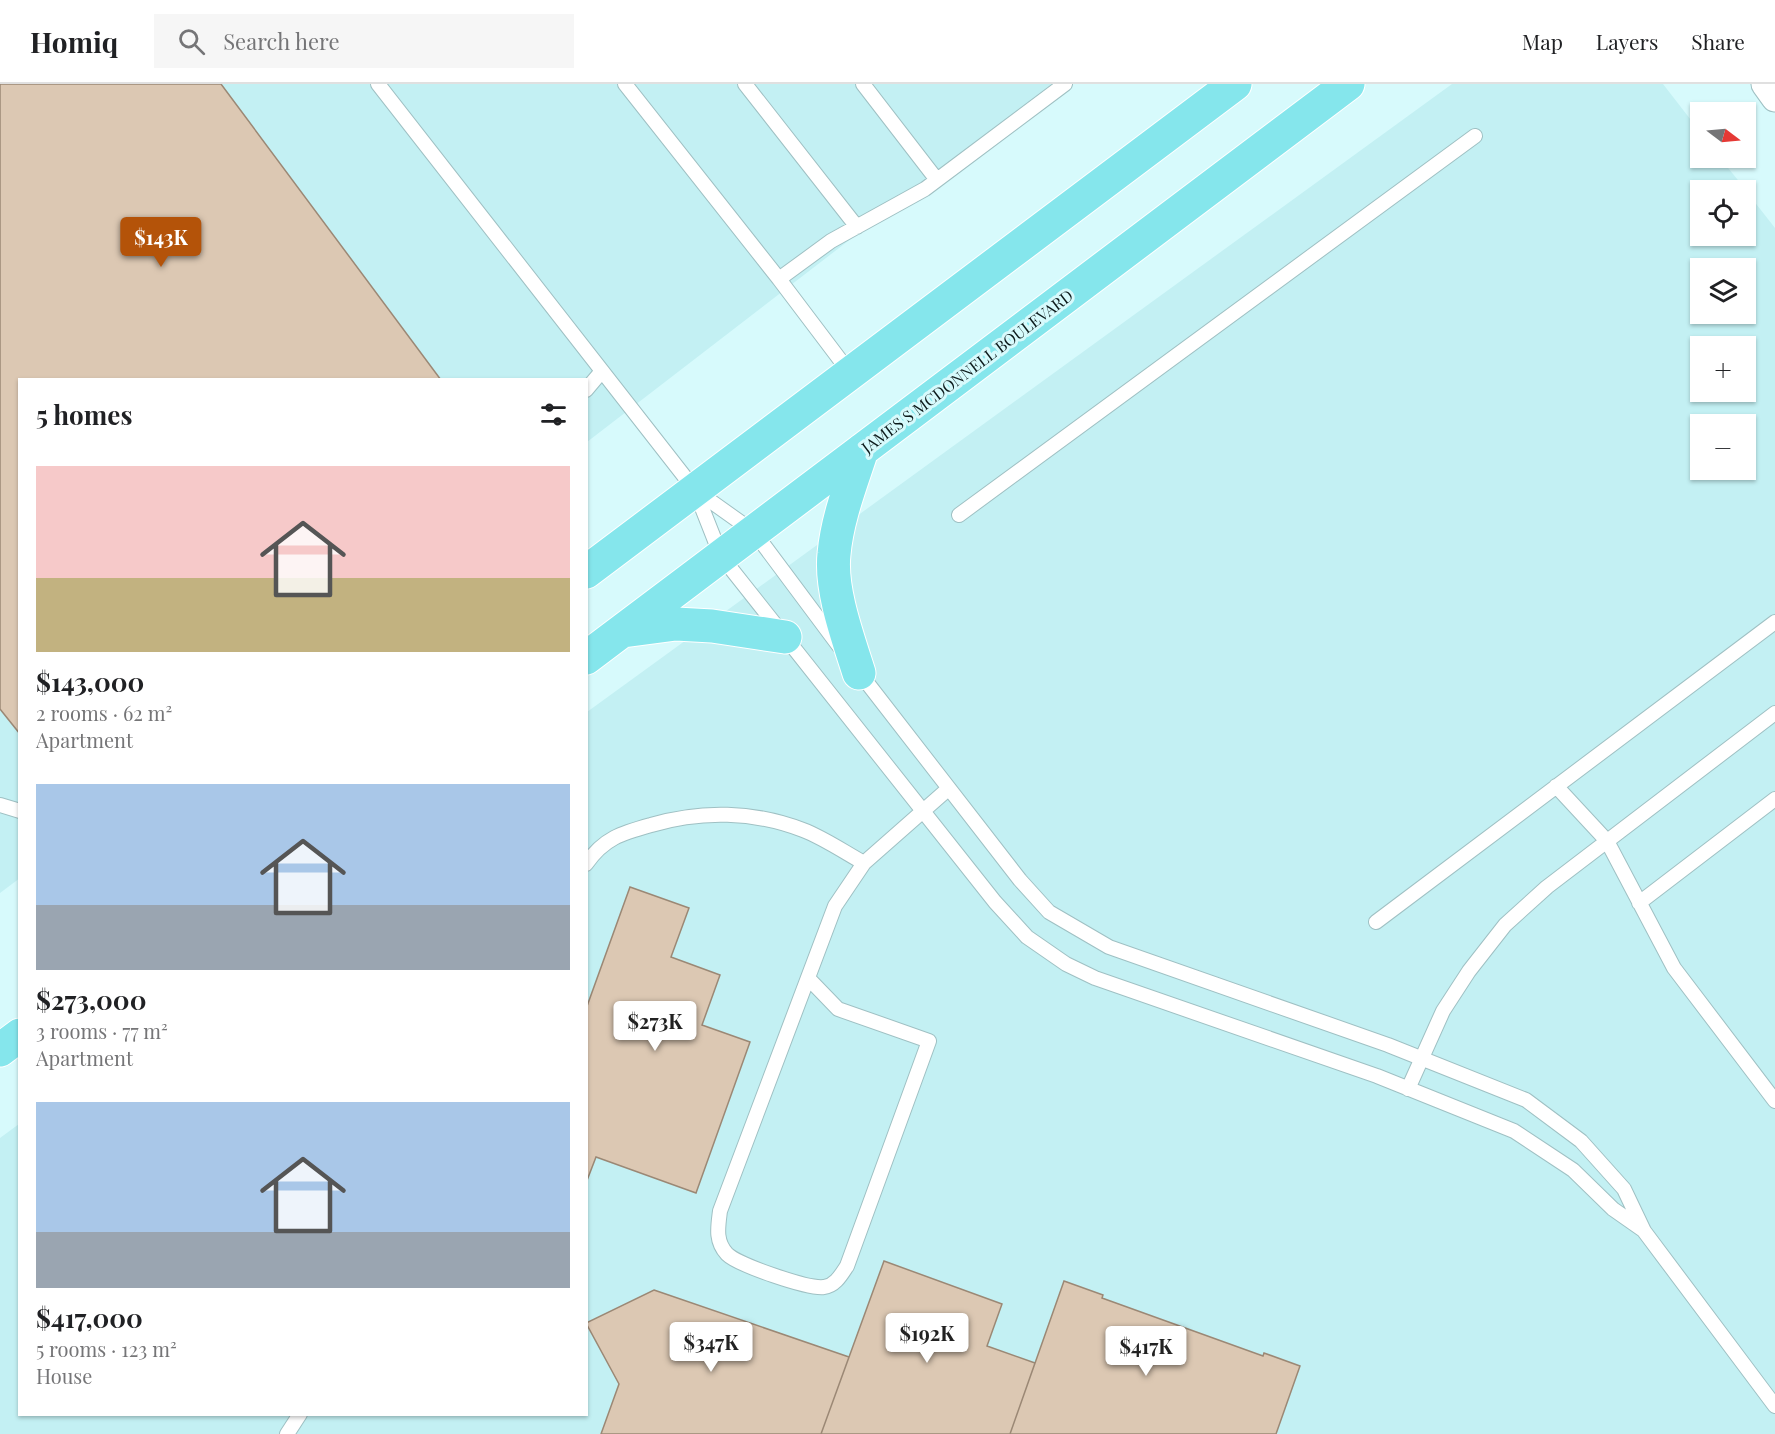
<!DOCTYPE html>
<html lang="en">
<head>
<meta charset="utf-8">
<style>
	:root { --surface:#fff; --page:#f6f6f6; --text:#202124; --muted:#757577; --line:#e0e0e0; --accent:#b45309 }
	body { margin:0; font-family:"Playfair Display",serif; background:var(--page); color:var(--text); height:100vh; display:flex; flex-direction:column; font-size:22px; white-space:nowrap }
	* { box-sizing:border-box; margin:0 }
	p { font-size:20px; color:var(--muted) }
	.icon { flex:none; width:33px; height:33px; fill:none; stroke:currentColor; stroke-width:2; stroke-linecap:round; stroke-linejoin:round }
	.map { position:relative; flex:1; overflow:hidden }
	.panel { position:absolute; left:18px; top:294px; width:570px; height:1038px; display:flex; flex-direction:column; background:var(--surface); border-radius:0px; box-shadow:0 2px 4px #0004 }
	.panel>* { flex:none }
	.needle { width:39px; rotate:106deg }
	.buttons { position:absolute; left:1690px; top:18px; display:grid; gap:12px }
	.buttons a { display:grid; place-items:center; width:66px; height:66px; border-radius:0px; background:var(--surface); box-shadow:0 2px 4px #0004; font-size:30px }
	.price { position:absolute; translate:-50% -51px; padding:0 14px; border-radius:6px; background:#fff; color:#222; font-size:20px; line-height:39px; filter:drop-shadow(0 2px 3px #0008) }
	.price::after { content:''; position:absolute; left:50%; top:36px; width:18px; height:14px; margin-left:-9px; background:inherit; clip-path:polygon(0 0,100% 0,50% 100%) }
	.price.current { background:var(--accent); color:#fff }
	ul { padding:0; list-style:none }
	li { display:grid; align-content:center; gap:12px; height:318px; padding:0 18px }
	li span { display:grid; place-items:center; height:186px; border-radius:0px; color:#555 }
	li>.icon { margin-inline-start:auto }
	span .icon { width:108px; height:108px; fill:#fffc; stroke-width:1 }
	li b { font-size:26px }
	h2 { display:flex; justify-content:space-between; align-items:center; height:72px; padding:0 18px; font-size:26px }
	header { display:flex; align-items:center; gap:36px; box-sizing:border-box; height:84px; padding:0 30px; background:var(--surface); border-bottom:2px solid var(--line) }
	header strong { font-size:28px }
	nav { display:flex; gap:33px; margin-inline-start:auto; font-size:21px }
	.search { width:420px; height:54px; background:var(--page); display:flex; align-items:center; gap:15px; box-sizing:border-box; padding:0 21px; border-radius:0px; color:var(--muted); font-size:22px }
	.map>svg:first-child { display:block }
	.built { fill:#c3f0f3; fill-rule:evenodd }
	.building { fill:#dcc8b3; stroke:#9b8875; stroke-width:1.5 }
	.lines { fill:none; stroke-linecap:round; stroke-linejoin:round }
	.lane-casing { stroke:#9fc0c3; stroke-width:16 }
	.street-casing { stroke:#9fc0c3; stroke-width:29 }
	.primary-casing { stroke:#fff; stroke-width:35 }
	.lane { stroke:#fff; stroke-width:14 }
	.street { stroke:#fff; stroke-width:27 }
	.primary { stroke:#85e6ec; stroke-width:33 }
	.labels { text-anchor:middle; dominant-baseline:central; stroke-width:6; stroke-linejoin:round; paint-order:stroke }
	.street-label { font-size:16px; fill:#0c191a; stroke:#d7fafc }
</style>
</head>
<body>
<header>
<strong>Homiq</strong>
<div class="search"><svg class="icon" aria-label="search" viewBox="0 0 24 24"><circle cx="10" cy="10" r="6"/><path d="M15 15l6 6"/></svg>Search here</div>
<nav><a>Map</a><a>Layers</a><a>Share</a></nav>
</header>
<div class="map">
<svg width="1775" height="1350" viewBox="0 0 1775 1350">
	<rect width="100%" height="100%" fill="#d7fafc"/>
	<path class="built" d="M 0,0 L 1052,0 L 587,358 L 586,296 L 20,296 L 20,794 L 0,809 Z
		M 1452,0 L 1663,0 L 1701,49 L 1701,74 L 1720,74 L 1746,106 L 1701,106 L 1701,152 L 1746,152 L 1746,107 L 1775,144 L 1775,1350 L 0,1350 L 0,1054 L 19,1040 L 20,1330 L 586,1330 L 587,628 ZM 1701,184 L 1746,184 L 1746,230 L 1701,230 ZM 1701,262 L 1746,262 L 1746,308 L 1701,308 ZM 1701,340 L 1746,340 L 1746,386 L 1701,386 Z"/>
	<path class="building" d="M 0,0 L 221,0 L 441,296 L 20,296 L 20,650 L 0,625 Z
		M 630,803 L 689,824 L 671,873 L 720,891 L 702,941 L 750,958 L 696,1109 L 596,1073 L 586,1099 L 586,925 Z
		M 884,1177 L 1002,1220 L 987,1262 L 1035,1279 L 1010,1350 L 821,1350 Z
		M 1064,1197 L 1103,1211 L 1102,1214 L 1263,1272 L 1264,1269 L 1300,1282 L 1276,1350 L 1010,1350 Z
		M 654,1206 L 849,1273 L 821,1350 L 601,1350 L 619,1300 L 586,1239 Z"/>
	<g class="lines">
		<g class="lane-casing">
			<path id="lane" d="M 378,0 L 695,406 L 754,448 L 839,562
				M 625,0 L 779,195 L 831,157 L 925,105 L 1065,0
				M 745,0 L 857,143
				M 863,0 L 937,96
				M 779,195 L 850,289
				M 586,306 L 602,287
				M 695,406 L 721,472 L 995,818 L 1027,853 L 1066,880 L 1095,894 L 1377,992 L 1514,1047 L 1573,1086 L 1613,1125 L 1643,1146
				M 959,431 L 1475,52
				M 858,587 L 1020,796 L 1049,828 L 1109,863 L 1388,961 L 1526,1016 L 1581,1057 L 1624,1105 L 1644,1147 L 1775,1322
				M 1556,702 L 1607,757 L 1674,884 L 1775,1017
				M 0,721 L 20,727
				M 586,780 C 604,754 622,749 651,741 C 701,726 754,727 803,746 C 824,754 844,768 864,779
				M 1639,819 L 1775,715
				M 1376,838 L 1775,538
				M 808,894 L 838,925 L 929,957 L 847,1182 C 841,1191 835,1202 824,1203 C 808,1205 738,1181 727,1170 C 715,1157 718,1143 720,1127 L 835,822 L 864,779 L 948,705
				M 1408,1005 L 1443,927 L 1469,887 L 1505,841 L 1547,803 L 1775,629
				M 287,1350 L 300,1330"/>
		</g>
		<g class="street-casing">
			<path id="street" d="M 1765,0 L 1775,14"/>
		</g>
		<g class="primary-casing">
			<path id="primary" d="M 586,488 L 1235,0
				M 623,547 L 676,540 L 712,542 L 785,553
				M 586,574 L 1348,0
				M 859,589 C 848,554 830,506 834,470 C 837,435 851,400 862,366
				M 0,966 L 20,951"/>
		</g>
		<use href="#lane" class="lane"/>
		<use href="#street" class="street"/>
		<use href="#primary" class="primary"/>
	</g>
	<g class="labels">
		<g class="street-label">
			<text transform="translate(967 287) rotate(-37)">JAMES S MCDONNELL BOULEVARD</text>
		</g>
	</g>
</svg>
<div class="buttons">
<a><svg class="needle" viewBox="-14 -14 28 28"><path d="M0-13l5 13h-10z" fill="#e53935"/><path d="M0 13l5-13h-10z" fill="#757577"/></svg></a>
<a><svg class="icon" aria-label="locate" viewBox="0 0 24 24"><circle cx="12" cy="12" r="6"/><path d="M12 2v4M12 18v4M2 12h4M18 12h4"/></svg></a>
<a><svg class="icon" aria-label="layers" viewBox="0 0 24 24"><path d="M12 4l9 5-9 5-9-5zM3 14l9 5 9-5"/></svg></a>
<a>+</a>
<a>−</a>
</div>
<b class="price current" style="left:161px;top:184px">$143K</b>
<b class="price" style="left:655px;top:968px">$273K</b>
<b class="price" style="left:927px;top:1280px">$192K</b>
<b class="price" style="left:711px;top:1289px">$347K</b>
<b class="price" style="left:1146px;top:1293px">$417K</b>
<section class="panel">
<h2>5 homes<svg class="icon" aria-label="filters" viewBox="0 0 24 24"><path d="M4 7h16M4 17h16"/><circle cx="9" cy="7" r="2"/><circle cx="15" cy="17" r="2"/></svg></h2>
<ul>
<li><span style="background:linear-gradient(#f6c9c9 60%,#c2b280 0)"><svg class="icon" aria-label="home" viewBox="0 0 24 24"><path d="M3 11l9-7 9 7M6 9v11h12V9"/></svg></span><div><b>$143,000</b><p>2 rooms · 62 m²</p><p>Apartment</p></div></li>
<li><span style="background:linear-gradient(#a9c7e8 65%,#9aa5b1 0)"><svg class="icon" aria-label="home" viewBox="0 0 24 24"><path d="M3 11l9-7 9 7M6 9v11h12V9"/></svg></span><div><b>$273,000</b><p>3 rooms · 77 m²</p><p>Apartment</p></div></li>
<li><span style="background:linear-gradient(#a9c7e8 70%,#9aa5b1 0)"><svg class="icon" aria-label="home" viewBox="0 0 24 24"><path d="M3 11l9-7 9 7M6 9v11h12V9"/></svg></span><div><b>$417,000</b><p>5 rooms · 123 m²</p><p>House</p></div></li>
</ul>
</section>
</div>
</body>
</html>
